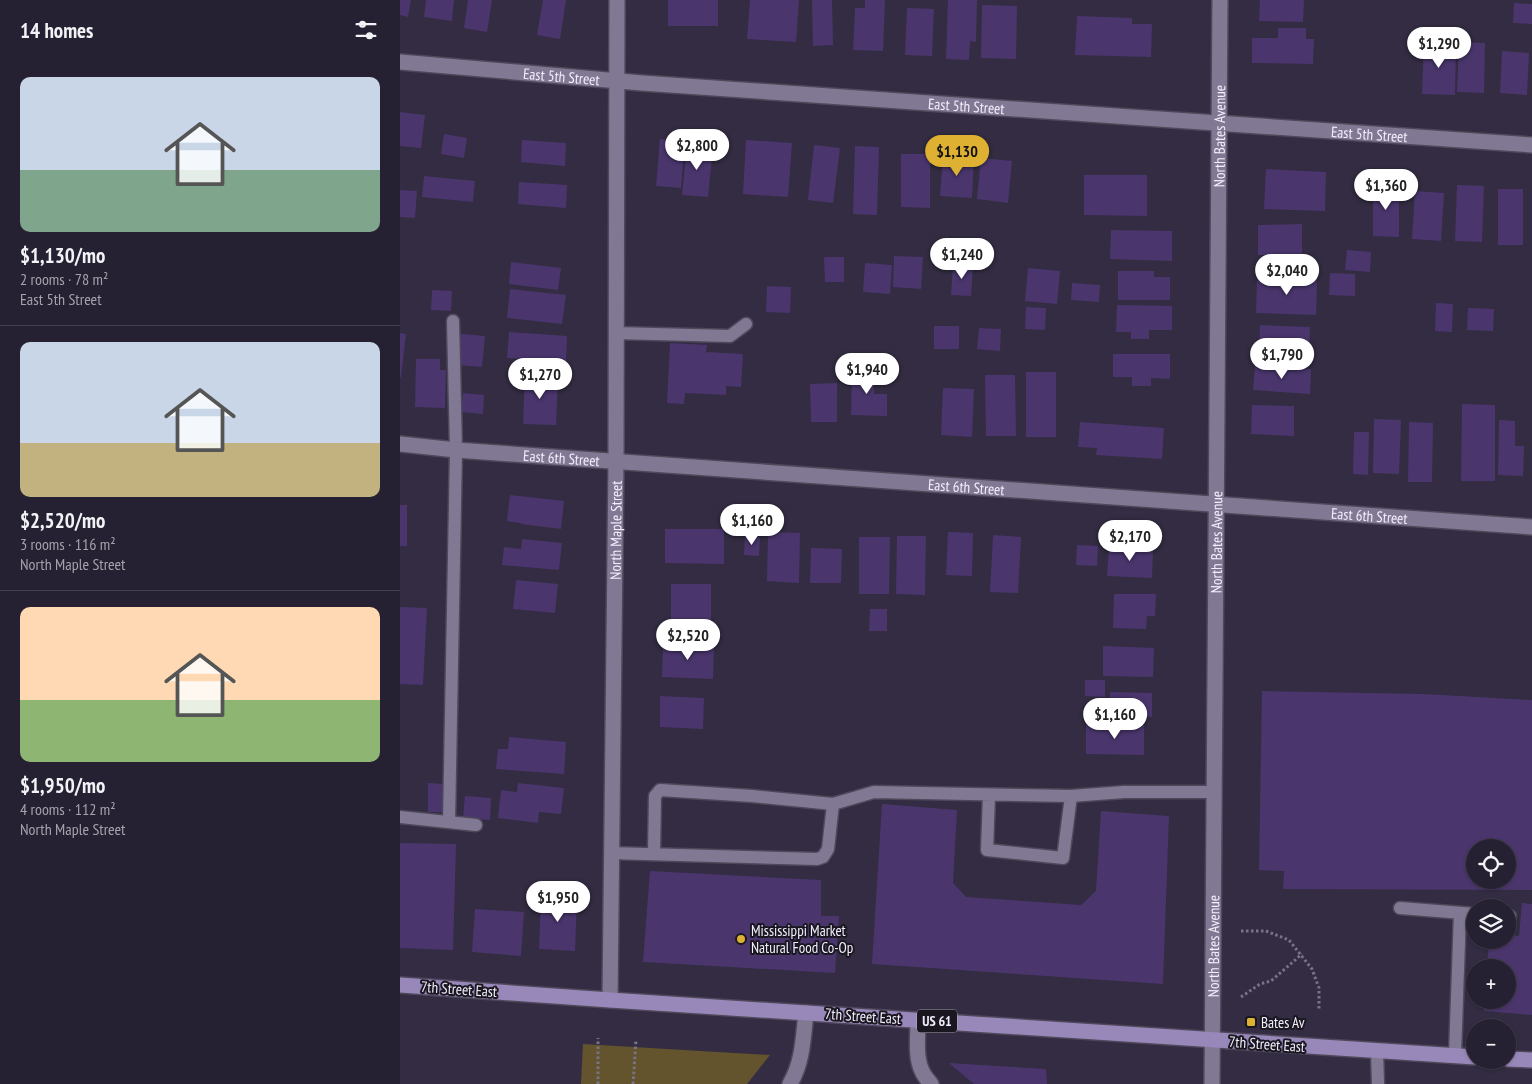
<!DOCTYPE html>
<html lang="en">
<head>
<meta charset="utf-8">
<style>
	:root { --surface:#262132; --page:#2e293a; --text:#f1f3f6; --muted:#a4a3ac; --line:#423e4d; --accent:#deb133 }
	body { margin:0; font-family:"PT Sans Narrow",sans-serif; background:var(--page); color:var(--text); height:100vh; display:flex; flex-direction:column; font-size:19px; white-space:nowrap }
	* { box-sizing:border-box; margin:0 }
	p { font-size:16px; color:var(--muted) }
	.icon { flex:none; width:28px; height:28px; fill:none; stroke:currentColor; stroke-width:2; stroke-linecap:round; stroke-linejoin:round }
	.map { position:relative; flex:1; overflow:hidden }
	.side { display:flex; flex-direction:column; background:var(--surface); width:400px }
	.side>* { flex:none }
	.buttons { position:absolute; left:1066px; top:839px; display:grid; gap:10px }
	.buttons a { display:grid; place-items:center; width:50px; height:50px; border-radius:50%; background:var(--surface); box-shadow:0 1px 4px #0004,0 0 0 1px var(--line); font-size:25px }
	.price { position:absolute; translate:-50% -42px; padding:0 11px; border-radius:18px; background:#fff; color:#222; font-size:16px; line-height:32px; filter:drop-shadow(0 1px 2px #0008) }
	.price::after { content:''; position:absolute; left:50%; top:30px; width:15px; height:11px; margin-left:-8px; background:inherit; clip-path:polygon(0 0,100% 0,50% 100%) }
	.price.current { background:var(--accent); color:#111 }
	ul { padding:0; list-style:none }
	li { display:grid; align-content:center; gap:10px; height:265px; padding:0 20px }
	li+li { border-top:1px solid var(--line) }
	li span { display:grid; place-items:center; height:155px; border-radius:10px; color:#555 }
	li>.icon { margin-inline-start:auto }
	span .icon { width:90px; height:90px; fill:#fffc; stroke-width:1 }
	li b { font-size:21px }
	h2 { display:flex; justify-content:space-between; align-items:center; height:60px; padding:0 20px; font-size:21px }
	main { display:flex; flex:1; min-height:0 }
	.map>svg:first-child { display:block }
	.green { fill:#63542e }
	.building { fill:#4a366d; fill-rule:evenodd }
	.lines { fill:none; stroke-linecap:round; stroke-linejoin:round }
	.lane-casing { stroke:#4f485b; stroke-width:15 }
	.street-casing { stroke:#4f485b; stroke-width:18 }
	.secondary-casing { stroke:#4f485b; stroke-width:18 }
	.primary-casing { stroke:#4f485b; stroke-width:18 }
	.path { stroke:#787386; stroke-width:3; stroke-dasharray:2.5 2.5; stroke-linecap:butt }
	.lane { stroke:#817993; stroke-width:12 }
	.street { stroke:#817993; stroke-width:15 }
	.secondary { stroke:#817993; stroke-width:15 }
	.primary { stroke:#9887b9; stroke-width:15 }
	.poi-dot { fill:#deb133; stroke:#1a1721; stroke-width:2 }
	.labels { text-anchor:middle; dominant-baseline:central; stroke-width:4; stroke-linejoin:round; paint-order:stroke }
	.shield { fill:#1a1721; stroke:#b1aebb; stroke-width:1 }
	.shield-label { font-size:14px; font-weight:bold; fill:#f2eefd }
	.street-label { font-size:15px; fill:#f2eefd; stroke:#1a1721 }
	.poi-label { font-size:15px; fill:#f2eefd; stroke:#1a1721; text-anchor:start }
</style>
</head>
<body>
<main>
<section class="side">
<h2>14 homes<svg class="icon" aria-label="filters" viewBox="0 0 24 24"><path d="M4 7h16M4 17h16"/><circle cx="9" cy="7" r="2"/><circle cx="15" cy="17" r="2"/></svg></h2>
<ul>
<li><span style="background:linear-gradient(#c9d6e8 60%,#7fa58c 0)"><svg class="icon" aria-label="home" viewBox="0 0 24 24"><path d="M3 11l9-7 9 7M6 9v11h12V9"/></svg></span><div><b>$1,130/mo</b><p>2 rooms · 78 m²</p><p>East 5th Street</p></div></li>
<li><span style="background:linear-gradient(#c9d6e8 65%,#c2b280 0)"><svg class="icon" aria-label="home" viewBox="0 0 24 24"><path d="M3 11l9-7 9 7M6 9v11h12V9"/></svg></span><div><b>$2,520/mo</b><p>3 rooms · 116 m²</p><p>North Maple Street</p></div></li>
<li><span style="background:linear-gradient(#ffd9b3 60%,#8fb573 0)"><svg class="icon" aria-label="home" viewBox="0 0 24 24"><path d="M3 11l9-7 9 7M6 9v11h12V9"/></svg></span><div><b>$1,950/mo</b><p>4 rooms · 112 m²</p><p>North Maple Street</p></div></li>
</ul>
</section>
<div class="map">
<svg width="1132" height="1084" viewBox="0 0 1132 1084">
	<rect width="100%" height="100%" fill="#332c42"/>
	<path class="green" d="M 183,1044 L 370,1055 L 347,1084 L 181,1084 Z"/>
	<path class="building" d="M 0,0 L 11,0 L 8,17 L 0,15 Z
		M 26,0 L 54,0 L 52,21 L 24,17 Z
		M 68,0 L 92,0 L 87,32 L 64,28 Z
		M 143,0 L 166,0 L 160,39 L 137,35 Z
		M 268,0 L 318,0 L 318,26 L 268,26 Z
		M 350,0 L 399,0 L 396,42 L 347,39 Z
		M 412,0 L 432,0 L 433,45 L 413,46 Z
		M 465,0 L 485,0 L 483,51 L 453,50 L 455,8 L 465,8 Z
		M 548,0 L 577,0 L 576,42 L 570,41 L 569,60 L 546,59 Z
		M 860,0 L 904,0 L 903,22 L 859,21 Z
		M 1114,3 L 1132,4 L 1132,24 L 1113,23 Z
		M 582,5 L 617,6 L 616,59 L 581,58 Z
		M 507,8 L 534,9 L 532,56 L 505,55 Z
		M 677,16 L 732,18 L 732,24 L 752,24 L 751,57 L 675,55 Z
		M 878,28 L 906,28 L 906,39 L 914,39 L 913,64 L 852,63 L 852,38 L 878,38 Z
		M 1059,42 L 1085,43 L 1084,93 L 1057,92 Z
		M 1024,43 L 1056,44 L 1055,95 L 1022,94 Z
		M 1102,51 L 1129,53 L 1127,95 L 1100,93 Z
		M 0,112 L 25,115 L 21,148 L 0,146 Z
		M 44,134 L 67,138 L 64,158 L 41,154 Z
		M 260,139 L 285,141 L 281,188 L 256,186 Z
		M 122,140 L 166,143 L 165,166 L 121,162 Z
		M 346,140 L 392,143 L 388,197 L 343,194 Z
		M 287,144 L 313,147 L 308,197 L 282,195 Z
		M 414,145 L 440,148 L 433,203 L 408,200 Z
		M 455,146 L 479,147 L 477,215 L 453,214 Z
		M 501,154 L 530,154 L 530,208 L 501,207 Z
		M 543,155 L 574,157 L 572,198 L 540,196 Z
		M 581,158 L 612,161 L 608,203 L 577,199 Z
		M 866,169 L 926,172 L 925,211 L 864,209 Z
		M 684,175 L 747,175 L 747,216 L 684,215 Z
		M 24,176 L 75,181 L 73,202 L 22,197 Z
		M 119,182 L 167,185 L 166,208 L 118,204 Z
		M 973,185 L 999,186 L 999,237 L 973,236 Z
		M 1057,185 L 1084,186 L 1082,242 L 1055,241 Z
		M 1098,189 L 1123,189 L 1123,245 L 1098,245 Z
		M 0,190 L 17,191 L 15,218 L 0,217 Z
		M 1015,191 L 1044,193 L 1041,241 L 1012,239 Z
		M 902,224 L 902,255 L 858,255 L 858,225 Z
		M 711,230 L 772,231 L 772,261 L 710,259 Z
		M 947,250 L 971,252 L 970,272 L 945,270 Z
		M 494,256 L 523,257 L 521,289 L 493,287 Z
		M 424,257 L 444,257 L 444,282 L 425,282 Z
		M 111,262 L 161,268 L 158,290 L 109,284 Z
		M 465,263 L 492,265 L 490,294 L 463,292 Z
		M 553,264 L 573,265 L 571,296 L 551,295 Z
		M 628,268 L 660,271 L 657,304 L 625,301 Z
		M 718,271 L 754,271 L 754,277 L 770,277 L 770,300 L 718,300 Z
		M 930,273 L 955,274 L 955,296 L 929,295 Z
		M 857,277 L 917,278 L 916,315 L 856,313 Z
		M 672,283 L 700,285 L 699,302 L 671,300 Z
		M 367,286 L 391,287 L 390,313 L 366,312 Z
		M 110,289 L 166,295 L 162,324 L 107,318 Z
		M 32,290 L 52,291 L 51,311 L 31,310 Z
		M 1036,303 L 1053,304 L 1052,332 L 1035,331 Z
		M 717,305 L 772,306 L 772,330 L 749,330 L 749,339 L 731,339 L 731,332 L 716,332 Z
		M 626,307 L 646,308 L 645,330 L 625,329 Z
		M 1068,308 L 1094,309 L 1093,331 L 1067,330 Z
		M 860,325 L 910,327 L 909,353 L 859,351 Z
		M 534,326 L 559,326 L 559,349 L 534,349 Z
		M 579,328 L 601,329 L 600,351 L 577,349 Z
		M 109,332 L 167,336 L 166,361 L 107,358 Z
		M 0,333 L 6,334 L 1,377 L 0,377 Z
		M 61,334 L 85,336 L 82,367 L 58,365 Z
		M 270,343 L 307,345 L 306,352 L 343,354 L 341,387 L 326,386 L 326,395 L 285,393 L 284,404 L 267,403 Z
		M 713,354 L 770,354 L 770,379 L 751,378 L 751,386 L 732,386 L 732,377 L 713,377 Z
		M 16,359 L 40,359 L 40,370 L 46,370 L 45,408 L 15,407 Z
		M 855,365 L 911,369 L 910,394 L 853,390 Z
		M 452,368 L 474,368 L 474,394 L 487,394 L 487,416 L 451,415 Z
		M 626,372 L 656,372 L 656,437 L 626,437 Z
		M 125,375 L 158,377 L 156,425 L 123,424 Z
		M 585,375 L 615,375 L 616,436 L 586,436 Z
		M 437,383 L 437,422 L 411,422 L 410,384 Z
		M 543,388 L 574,389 L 572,437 L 541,435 Z
		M 63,393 L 84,395 L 83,414 L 61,412 Z
		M 1062,404 L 1095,405 L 1095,481 L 1061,481 Z
		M 852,405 L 894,406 L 894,436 L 851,434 Z
		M 974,419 L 1001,420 L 999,474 L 973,473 Z
		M 1099,420 L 1115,421 L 1115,446 L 1124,446 L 1123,476 L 1098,475 Z
		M 680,422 L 764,428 L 762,459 L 696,455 L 697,448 L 678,447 Z
		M 1009,422 L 1033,423 L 1032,482 L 1008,482 Z
		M 954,432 L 969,432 L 968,475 L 953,474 Z
		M 110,495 L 164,501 L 161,529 L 121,524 L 121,523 L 107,521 Z
		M 0,505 L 7,505 L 7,546 L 0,546 Z
		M 265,529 L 324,529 L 324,564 L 265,563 Z
		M 368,532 L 400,533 L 399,583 L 367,581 Z
		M 548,532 L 573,533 L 572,576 L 546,575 Z
		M 593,535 L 621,537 L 618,593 L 590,592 Z
		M 345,536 L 360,537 L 359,556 L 344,555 Z
		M 497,536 L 526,536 L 525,595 L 496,594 Z
		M 459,537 L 490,537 L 489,594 L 459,594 Z
		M 122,539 L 162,543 L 159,570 L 102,565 L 104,547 L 121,549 Z
		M 677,545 L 698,546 L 697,566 L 676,565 Z
		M 709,546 L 753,548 L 752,578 L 707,576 Z
		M 411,548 L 442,549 L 441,583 L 410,583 Z
		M 116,580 L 158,584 L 155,613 L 113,609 Z
		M 271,584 L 311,584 L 311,625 L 271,624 Z
		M 714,594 L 756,594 L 755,616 L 747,616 L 746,629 L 713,628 Z
		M 0,607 L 27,608 L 23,685 L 0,684 Z
		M 470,609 L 487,609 L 487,631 L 469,631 Z
		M 263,644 L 314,646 L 313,679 L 262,677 Z
		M 703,646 L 754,648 L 753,677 L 703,676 Z
		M 685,680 L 705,680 L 705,697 L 685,696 Z
		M 862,691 L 1023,694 L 1132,700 L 1132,890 L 883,889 L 884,871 L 859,870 ZM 1075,848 L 1108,848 L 1108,880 L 1075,880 Z
		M 710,692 L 752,693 L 752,717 L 710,716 Z
		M 260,696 L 304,698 L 303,729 L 260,727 Z
		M 686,724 L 744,725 L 744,755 L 686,754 Z
		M 109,737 L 166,742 L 164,774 L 96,769 L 98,749 L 108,749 Z
		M 28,783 L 43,784 L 42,812 L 28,812 Z
		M 118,783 L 164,788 L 161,814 L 139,812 L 138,823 L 98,818 L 101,790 L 117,792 Z
		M 65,796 L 91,798 L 90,820 L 63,818 Z
		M 482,804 L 557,810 L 553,883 L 566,897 L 681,905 L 696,891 L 701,811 L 769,816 L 763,984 L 472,964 Z
		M 0,843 L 56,844 L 53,950 L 0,948 Z
		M 250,871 L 421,880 L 421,916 L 439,916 L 435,973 L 243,962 Z
		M 141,896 L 177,897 L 175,951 L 139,949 Z
		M 1122,903 L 1132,904 L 1132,1015 L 1084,1011 L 1085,1000 L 1108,1000 L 1108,968 L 1087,968 L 1089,940 L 1108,940 L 1108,935 L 1119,936 Z
		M 75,909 L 124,912 L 121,956 L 72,952 Z
		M 549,1063 L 646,1069 L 647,1084 L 574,1084 Z"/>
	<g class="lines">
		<g class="lane-casing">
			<path id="lane" d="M 216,333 L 330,336 L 346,324
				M 589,795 L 587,850 L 663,858 L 671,796
				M 433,804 L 474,792 L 671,796 L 724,792 L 814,792
				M 0,817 L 76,825
				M 49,822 L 56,450 L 53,321
				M 211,853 L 417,859 L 423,857 L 428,849 L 433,804 L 352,796 L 260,790 L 255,796 L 254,854
				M 1000,908 L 1075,914
				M 1108,916 L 1110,916
				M 977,1051 L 978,1084
				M 1055,1055 L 1060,913"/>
		</g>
		<g class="street-casing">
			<g id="street">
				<path id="s1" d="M 0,62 L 242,83 L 1132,145"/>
				<path id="s2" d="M 210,1000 L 216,461 L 217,0"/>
				<path d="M 518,1020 C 518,1035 515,1057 522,1071 C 524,1076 528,1080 531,1084"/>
				<path d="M 390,1084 C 403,1061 403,1039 406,1013"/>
				<path id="s3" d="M 812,1084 L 820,0"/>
			</g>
		</g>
		<g class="secondary-casing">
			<g id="secondary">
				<path id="s4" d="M 0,444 L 56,450 L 1132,527"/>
			</g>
		</g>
		<g class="primary-casing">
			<path id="primary" d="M 0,985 L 210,1000 L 1075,1057
				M 1108,1059 L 1132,1060"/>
		</g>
		<path class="path" d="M 841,931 L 866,931 L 889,940 L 912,969 L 919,988 L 919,1010
			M 841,997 L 860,984 L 871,981 L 902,954
			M 198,1084 L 198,1038
			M 233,1084 L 236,1040"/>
		<use href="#lane" class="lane"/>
		<use href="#street" class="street"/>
		<use href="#secondary" class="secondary"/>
		<use href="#primary" class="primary"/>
	</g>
	<g class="poi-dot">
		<circle cx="341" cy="939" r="5"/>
		<rect x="846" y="1017" width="10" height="10" rx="2.5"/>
	</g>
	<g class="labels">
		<rect class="shield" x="517" y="1009.5" width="40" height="23" rx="4"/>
		<g class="shield-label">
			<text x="537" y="1021">US 61</text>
		</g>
		<g class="street-label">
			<text stroke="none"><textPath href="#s1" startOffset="162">East 5th Street</textPath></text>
			<text stroke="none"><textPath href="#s1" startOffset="568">East 5th Street</textPath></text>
			<text stroke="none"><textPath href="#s1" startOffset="972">East 5th Street</textPath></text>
			<text stroke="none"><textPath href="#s3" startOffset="948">North Bates Avenue</textPath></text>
			<text stroke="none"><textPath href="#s4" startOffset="162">East 6th Street</textPath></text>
			<text stroke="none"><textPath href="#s4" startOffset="568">East 6th Street</textPath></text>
			<text stroke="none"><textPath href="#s4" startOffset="972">East 6th Street</textPath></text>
			<text stroke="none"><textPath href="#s2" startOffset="470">North Maple Street</textPath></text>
			<text stroke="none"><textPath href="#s3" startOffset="542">North Bates Avenue</textPath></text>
			<text stroke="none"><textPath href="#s3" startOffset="138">North Bates Avenue</textPath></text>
			<text transform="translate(59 989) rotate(4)">7th Street East</text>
			<text transform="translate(463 1016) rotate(4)">7th Street East</text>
			<text transform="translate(867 1044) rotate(4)">7th Street East</text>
		</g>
		<g class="poi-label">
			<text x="351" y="930">Mississippi Market<tspan x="351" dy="17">Natural Food Co-Op</tspan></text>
			<text x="861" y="1022">Bates Av</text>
		</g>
	</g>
</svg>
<div class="buttons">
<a><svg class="icon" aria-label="locate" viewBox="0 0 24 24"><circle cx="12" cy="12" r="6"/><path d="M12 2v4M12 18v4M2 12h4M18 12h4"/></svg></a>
<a><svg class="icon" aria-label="layers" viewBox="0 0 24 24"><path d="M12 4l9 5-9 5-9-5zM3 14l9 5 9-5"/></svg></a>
<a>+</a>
<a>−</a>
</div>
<b class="price" style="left:1039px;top:69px">$1,290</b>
<b class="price" style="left:297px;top:171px">$2,800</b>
<b class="price current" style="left:557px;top:177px">$1,130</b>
<b class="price" style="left:986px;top:211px">$1,360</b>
<b class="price" style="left:562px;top:280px">$1,240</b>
<b class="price" style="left:887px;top:296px">$2,040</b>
<b class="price" style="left:882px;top:380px">$1,790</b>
<b class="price" style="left:467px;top:395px">$1,940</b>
<b class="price" style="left:140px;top:400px">$1,270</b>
<b class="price" style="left:352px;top:546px">$1,160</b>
<b class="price" style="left:730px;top:562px">$2,170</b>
<b class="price" style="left:288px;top:661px">$2,520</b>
<b class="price" style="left:715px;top:740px">$1,160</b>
<b class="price" style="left:158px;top:923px">$1,950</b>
</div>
</main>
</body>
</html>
